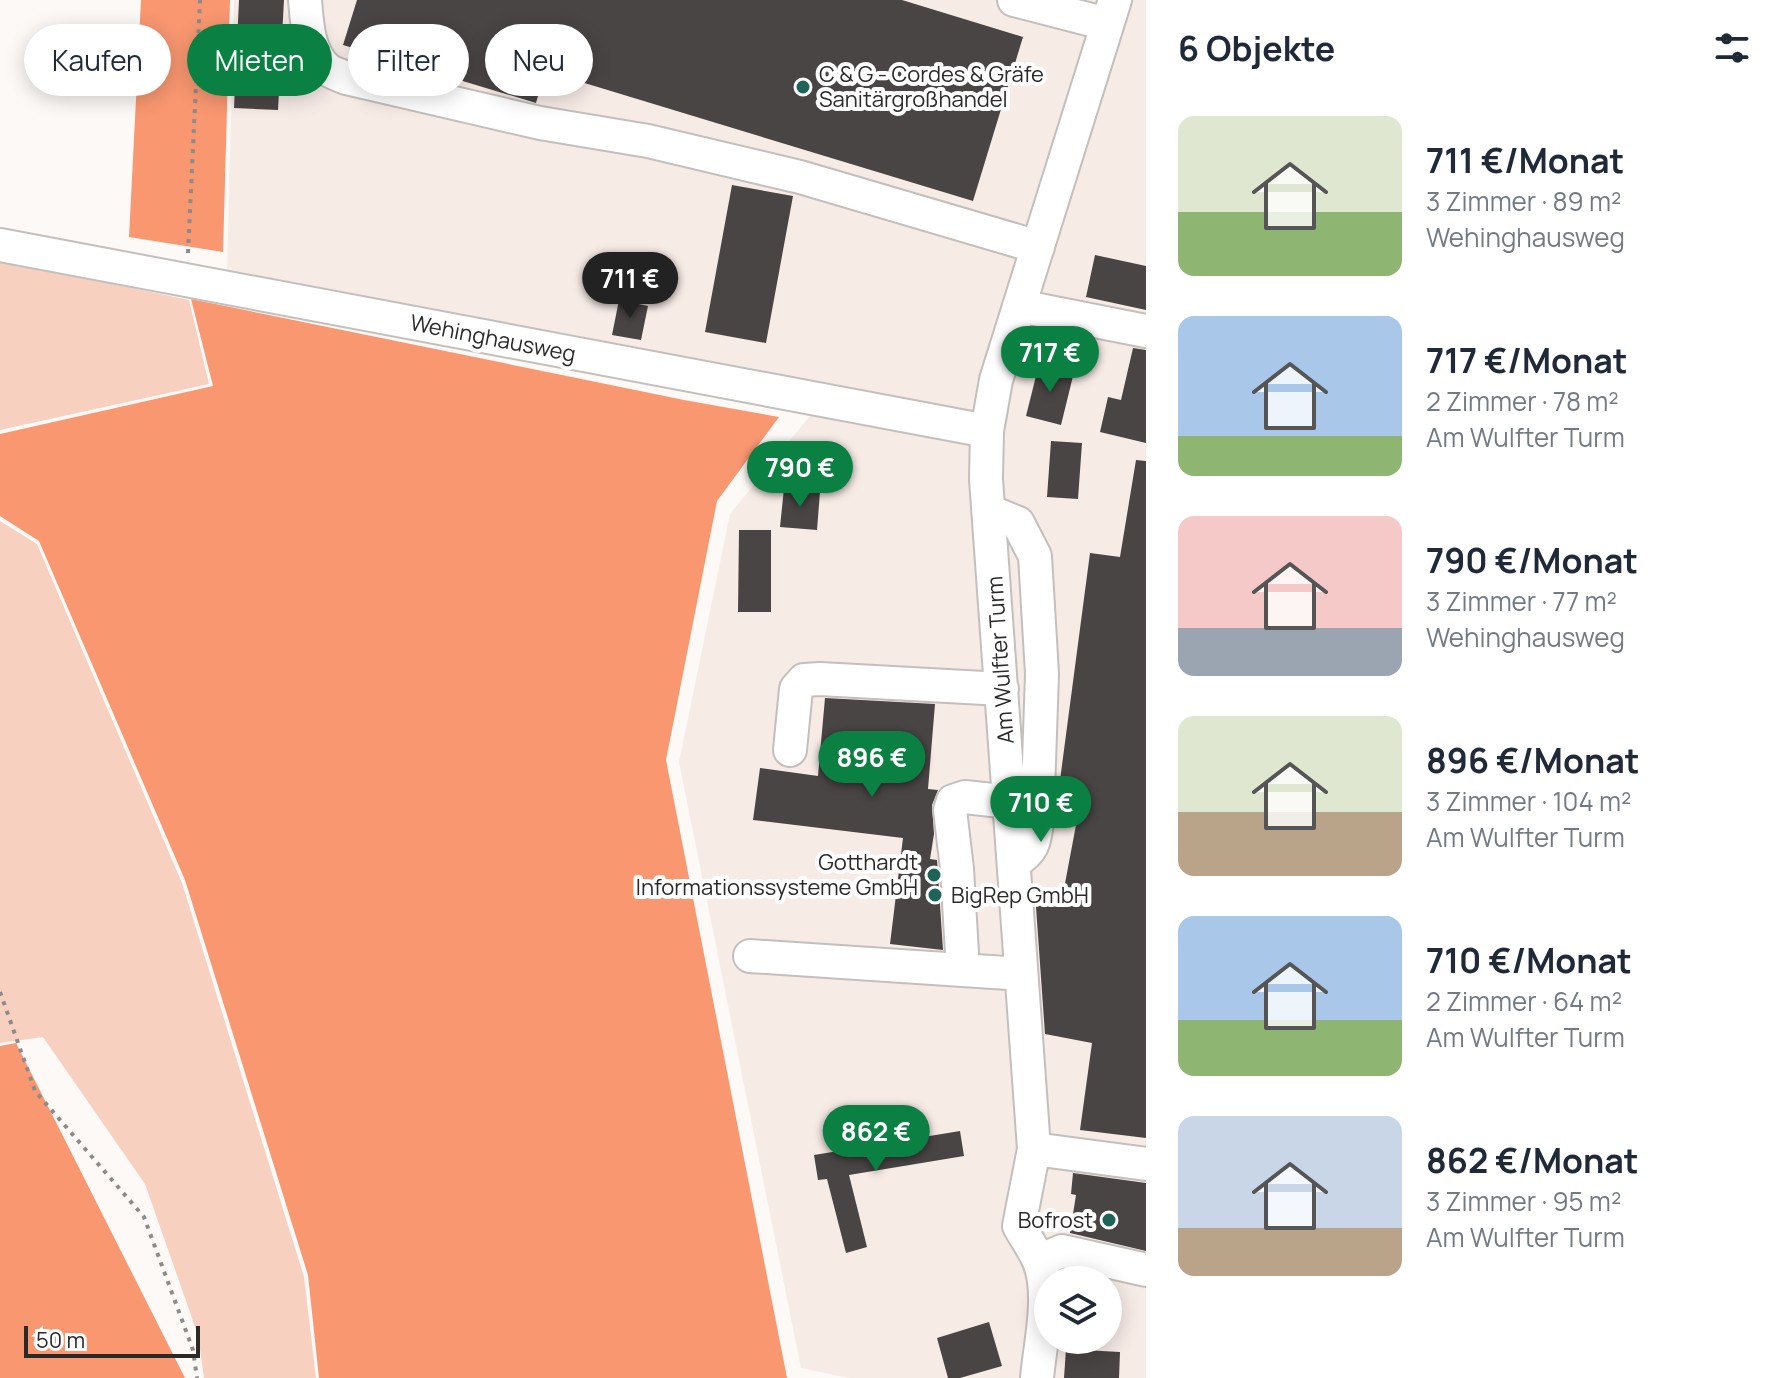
<!DOCTYPE html>
<html lang="de">
<head>
<meta charset="utf-8">
<style>
	:root { --surface:#fff; --page:#f6f6f7; --text:#1f2937; --muted:#747a83; --accent:#0b8043 }
	body { margin:0; font-family:Manrope,sans-serif; background:var(--page); color:var(--text); height:100vh; display:flex; flex-direction:column; font-size:30px; white-space:nowrap }
	* { box-sizing:border-box; margin:0 }
	p { font-size:26px; color:var(--muted) }
	.icon { flex:none; width:44px; height:44px; fill:none; stroke:currentColor; stroke-width:2; stroke-linecap:round; stroke-linejoin:round }
	.map { position:relative; flex:1; overflow:hidden }
	.sheet { display:flex; flex-direction:column; background:var(--surface); width:640px }
	.sheet>* { flex:none }
	.banner { position:absolute; left:24px; top:24px; width:760px; height:72px; display:flex; gap:16px }
	.buttons { position:absolute; left:1034px; top:1266px; display:grid; gap:16px }
	.buttons a { display:grid; place-items:center; width:88px; height:88px; border-radius:50%; background:var(--surface); box-shadow:0 4px 20px #0003; font-size:40px }
	.scale { position:absolute; left:24px; bottom:20px; width:176px; box-sizing:border-box; padding-left:8px; border:4px solid #2b2a29; border-top:0; font-size:22px; line-height:28px; white-space:nowrap; color:#2b2a29; -webkit-text-stroke:6px #fff; paint-order:stroke }
	.price { position:absolute; translate:-50% -68px; padding:0 18px; border-radius:28px; background:var(--accent); color:#fff; font-size:26px; line-height:52px; filter:drop-shadow(0 2px 4px #0008) }
	.price::after { content:''; position:absolute; left:50%; top:48px; width:24px; height:18px; margin-left:-12px; background:inherit; clip-path:polygon(0 0,100% 0,50% 100%) }
	.price.active { background:#222; color:#fff }
	ul { padding:0; list-style:none }
	li { display:flex; align-items:center; gap:24px; height:200px; padding:0 32px }
	li span { display:grid; place-items:center; flex:none; width:224px; height:160px; border-radius:16px; color:#555 }
	li>.icon { margin-inline-start:auto }
	span .icon { width:96px; height:96px; fill:#fffc; stroke-width:1 }
	li b { font-size:34px }
	h2 { display:flex; justify-content:space-between; align-items:center; height:96px; padding:0 32px; font-size:34px }
	.tag { padding:0 28px; border-radius:36px; background:var(--surface); box-shadow:0 4px 20px #0003; font-size:28px; line-height:72px }
	.tag.active { background:var(--accent); color:#fff }
	main { display:flex; flex:1; min-height:0 }
	.map>svg:first-child { display:block }
	.built { fill:#f7ebe6; fill-rule:evenodd }
	.green { fill:#f8d0c0 }
	.forest { fill:#f89770 }
	.building { fill:#494544 }
	.lines { fill:none; stroke-linecap:round; stroke-linejoin:round }
	.minor-casing { stroke:#c3bfbd; stroke-width:36 }
	.path { stroke:#8d8b8a; stroke-width:4; stroke-dasharray:4 6; stroke-linecap:butt }
	.minor { stroke:#fff; stroke-width:32 }
	.poi-dot { fill:#1d6457; stroke:#fff; stroke-width:3 }
	.labels { text-anchor:middle; dominant-baseline:central; stroke-width:8; stroke-linejoin:round; paint-order:stroke }
	.poi-label { font-size:22px; fill:#2b2a29; stroke:#fff; text-anchor:start }
	.street-label { font-size:22px; fill:#2b2a29; stroke:#fff }
</style>
</head>
<body>
<main>
<div class="map">
<svg width="1146" height="1378" viewBox="0 0 1146 1378">
	<rect width="100%" height="100%" fill="#fdf9f7"/>
	<path class="built" d="M 234,0 L 1146,0 L 1146,1378 L 849,1378 L 801,1368 L 679,762 L 730,514 L 831,390 L 227,272 ZM 1048,1280 L 1108,1280 L 1108,1340 L 1048,1340 Z"/>
	<path class="green" d="M 0,260 L 189,300 L 209,384 L 0,430 Z
		M 0,521 L 37,544 L 182,883 L 304,1277 L 316,1378 L 204,1378 L 198,1335 L 145,1184 L 43,1037 L 0,1043 Z"/>
	<path class="forest" d="M 141,0 L 230,0 L 223,252 L 129,237 Z
		M 191,299 L 684,400 L 779,417 L 717,501 L 666,760 L 787,1378 L 319,1378 L 308,1275 L 185,880 L 39,541 L 0,516 L 0,434 L 213,386 Z
		M 16,1043 L 185,1378 L 0,1378 L 0,1046 Z"/>
	<path class="building" d="M 239,0 L 284,0 L 278,110 L 234,108 Z
		M 357,0 L 902,0 L 1023,37 L 973,201 L 545,71 L 536,103 L 343,45 Z
		M 732,185 L 793,196 L 766,343 L 705,332 Z
		M 1095,255 L 1146,266 L 1146,310 L 1086,297 Z
		M 619,300 L 648,306 L 641,340 L 612,335 Z
		M 1133,348 L 1146,350 L 1146,443 L 1100,432 L 1108,397 L 1121,400 Z
		M 1039,364 L 1074,372 L 1061,425 L 1026,416 Z
		M 1051,441 L 1082,443 L 1078,499 L 1047,497 Z
		M 1136,460 L 1146,461 L 1146,1138 L 1080,1130 L 1092,1043 L 1045,1034 L 1035,893 L 1063,894 L 1076,825 L 1056,821 L 1057,803 L 1090,553 L 1120,557 Z
		M 784,488 L 820,492 L 817,530 L 780,527 Z
		M 739,530 L 771,530 L 771,612 L 738,612 Z
		M 825,698 L 935,704 L 928,789 L 938,790 L 932,805 L 934,834 L 930,859 L 937,860 L 943,950 L 890,944 L 903,838 L 753,820 L 760,768 L 818,776 Z
		M 960,1131 L 964,1156 L 849,1175 L 867,1247 L 846,1253 L 827,1179 L 818,1180 L 814,1155 Z
		M 1073,1173 L 1146,1183 L 1146,1251 L 1070,1233 L 1076,1195 L 1071,1194 Z
		M 989,1322 L 1002,1366 L 960,1378 L 948,1378 L 937,1338 Z
		M 1066,1349 L 1120,1352 L 1119,1378 L 1064,1378 Z"/>
	<g class="lines">
		<g class="minor-casing">
			<path id="minor" d="M 305,0 C 307,23 308,53 327,69 C 332,73 340,75 346,78 L 540,123 L 648,141 L 800,177 L 1038,247
				M 1014,0 L 1107,24
				M 0,245 L 987,431
				M 1019,306 L 1146,331
				M 989,511 L 1018,523 L 1035,556 L 1042,674 L 1037,821 C 1035,842 1033,852 1014,862
				M 790,750 L 796,689 L 804,680 L 820,679 L 1002,689
				M 750,956 L 1021,974
				M 963,970 L 957,869 L 950,810 L 953,801 L 965,797 L 1010,802
				M 1034,1149 L 1146,1164
				M 1039,1261 L 1062,1251 L 1146,1270
				M 1037,1378 C 1040,1343 1053,1292 1038,1259 C 1033,1248 1025,1237 1019,1226 L 1034,1149 L 986,479 L 987,431 L 996,380 L 1115,0"/>
		</g>
		<path class="path" d="M 188,253 L 200,0
			M 0,992 L 35,1091 L 144,1217 L 193,1350 L 197,1378"/>
		<use href="#minor" class="minor"/>
	</g>
	<g class="poi-dot">
		<circle cx="803" cy="87" r="8"/>
		<circle cx="934" cy="875" r="8"/>
		<circle cx="935" cy="895" r="8"/>
		<circle cx="1109" cy="1220" r="8"/>
	</g>
	<g class="labels">
		<g class="poi-label">
			<text x="819" y="74">C &amp; G - Cordes &amp; Gräfe<tspan x="819" dy="25">Sanitärgroßhandel</tspan></text>
			<text x="918" y="862" text-anchor="end">Gotthardt<tspan x="918" dy="25">Informationssysteme GmbH</tspan></text>
			<text x="951" y="895">BigRep GmbH</text>
			<text x="1093" y="1220" text-anchor="end">Bofrost</text>
		</g>
		<g class="street-label">
			<text transform="translate(493 338) rotate(11)">Wehinghausweg</text>
			<text transform="translate(1000 660) rotate(-94)">Am Wulfter Turm</text>
		</g>
	</g>
</svg>
<div class="buttons">
<a><svg class="icon" aria-label="layers" viewBox="0 0 24 24"><path d="M12 4l9 5-9 5-9-5zM3 14l9 5 9-5"/></svg></a>
</div>
<div class="scale">50 m</div>
<b class="price active" style="left:630px;top:320px">711 €</b>
<b class="price" style="left:1050px;top:394px">717 €</b>
<b class="price" style="left:800px;top:509px">790 €</b>
<b class="price" style="left:872px;top:799px">896 €</b>
<b class="price" style="left:1041px;top:844px">710 €</b>
<b class="price" style="left:876px;top:1173px">862 €</b>
<div class="banner">
<a class="tag">Kaufen</a>
<a class="tag active">Mieten</a>
<a class="tag">Filter</a>
<a class="tag">Neu</a>
</div>
</div>
<section class="sheet">
<h2>6 Objekte<svg class="icon" aria-label="filters" viewBox="0 0 24 24"><path d="M4 7h16M4 17h16"/><circle cx="9" cy="7" r="2"/><circle cx="15" cy="17" r="2"/></svg></h2>
<ul>
<li><span style="background:linear-gradient(#dfe7d0 60%,#8fb573 0)"><svg class="icon" aria-label="home" viewBox="0 0 24 24"><path d="M3 11l9-7 9 7M6 9v11h12V9"/></svg></span><div><b>711 €/Monat</b><p>3 Zimmer · 89 m²</p><p>Wehinghausweg</p></div></li>
<li><span style="background:linear-gradient(#a9c7e8 75%,#8fb573 0)"><svg class="icon" aria-label="home" viewBox="0 0 24 24"><path d="M3 11l9-7 9 7M6 9v11h12V9"/></svg></span><div><b>717 €/Monat</b><p>2 Zimmer · 78 m²</p><p>Am Wulfter Turm</p></div></li>
<li><span style="background:linear-gradient(#f6c9c9 70%,#9aa5b1 0)"><svg class="icon" aria-label="home" viewBox="0 0 24 24"><path d="M3 11l9-7 9 7M6 9v11h12V9"/></svg></span><div><b>790 €/Monat</b><p>3 Zimmer · 77 m²</p><p>Wehinghausweg</p></div></li>
<li><span style="background:linear-gradient(#dfe7d0 60%,#b9a48a 0)"><svg class="icon" aria-label="home" viewBox="0 0 24 24"><path d="M3 11l9-7 9 7M6 9v11h12V9"/></svg></span><div><b>896 €/Monat</b><p>3 Zimmer · 104 m²</p><p>Am Wulfter Turm</p></div></li>
<li><span style="background:linear-gradient(#a9c7e8 65%,#8fb573 0)"><svg class="icon" aria-label="home" viewBox="0 0 24 24"><path d="M3 11l9-7 9 7M6 9v11h12V9"/></svg></span><div><b>710 €/Monat</b><p>2 Zimmer · 64 m²</p><p>Am Wulfter Turm</p></div></li>
<li><span style="background:linear-gradient(#c9d6e8 70%,#b9a48a 0)"><svg class="icon" aria-label="home" viewBox="0 0 24 24"><path d="M3 11l9-7 9 7M6 9v11h12V9"/></svg></span><div><b>862 €/Monat</b><p>3 Zimmer · 95 m²</p><p>Am Wulfter Turm</p></div></li>
</ul>
</section>
</main>
</body>
</html>
